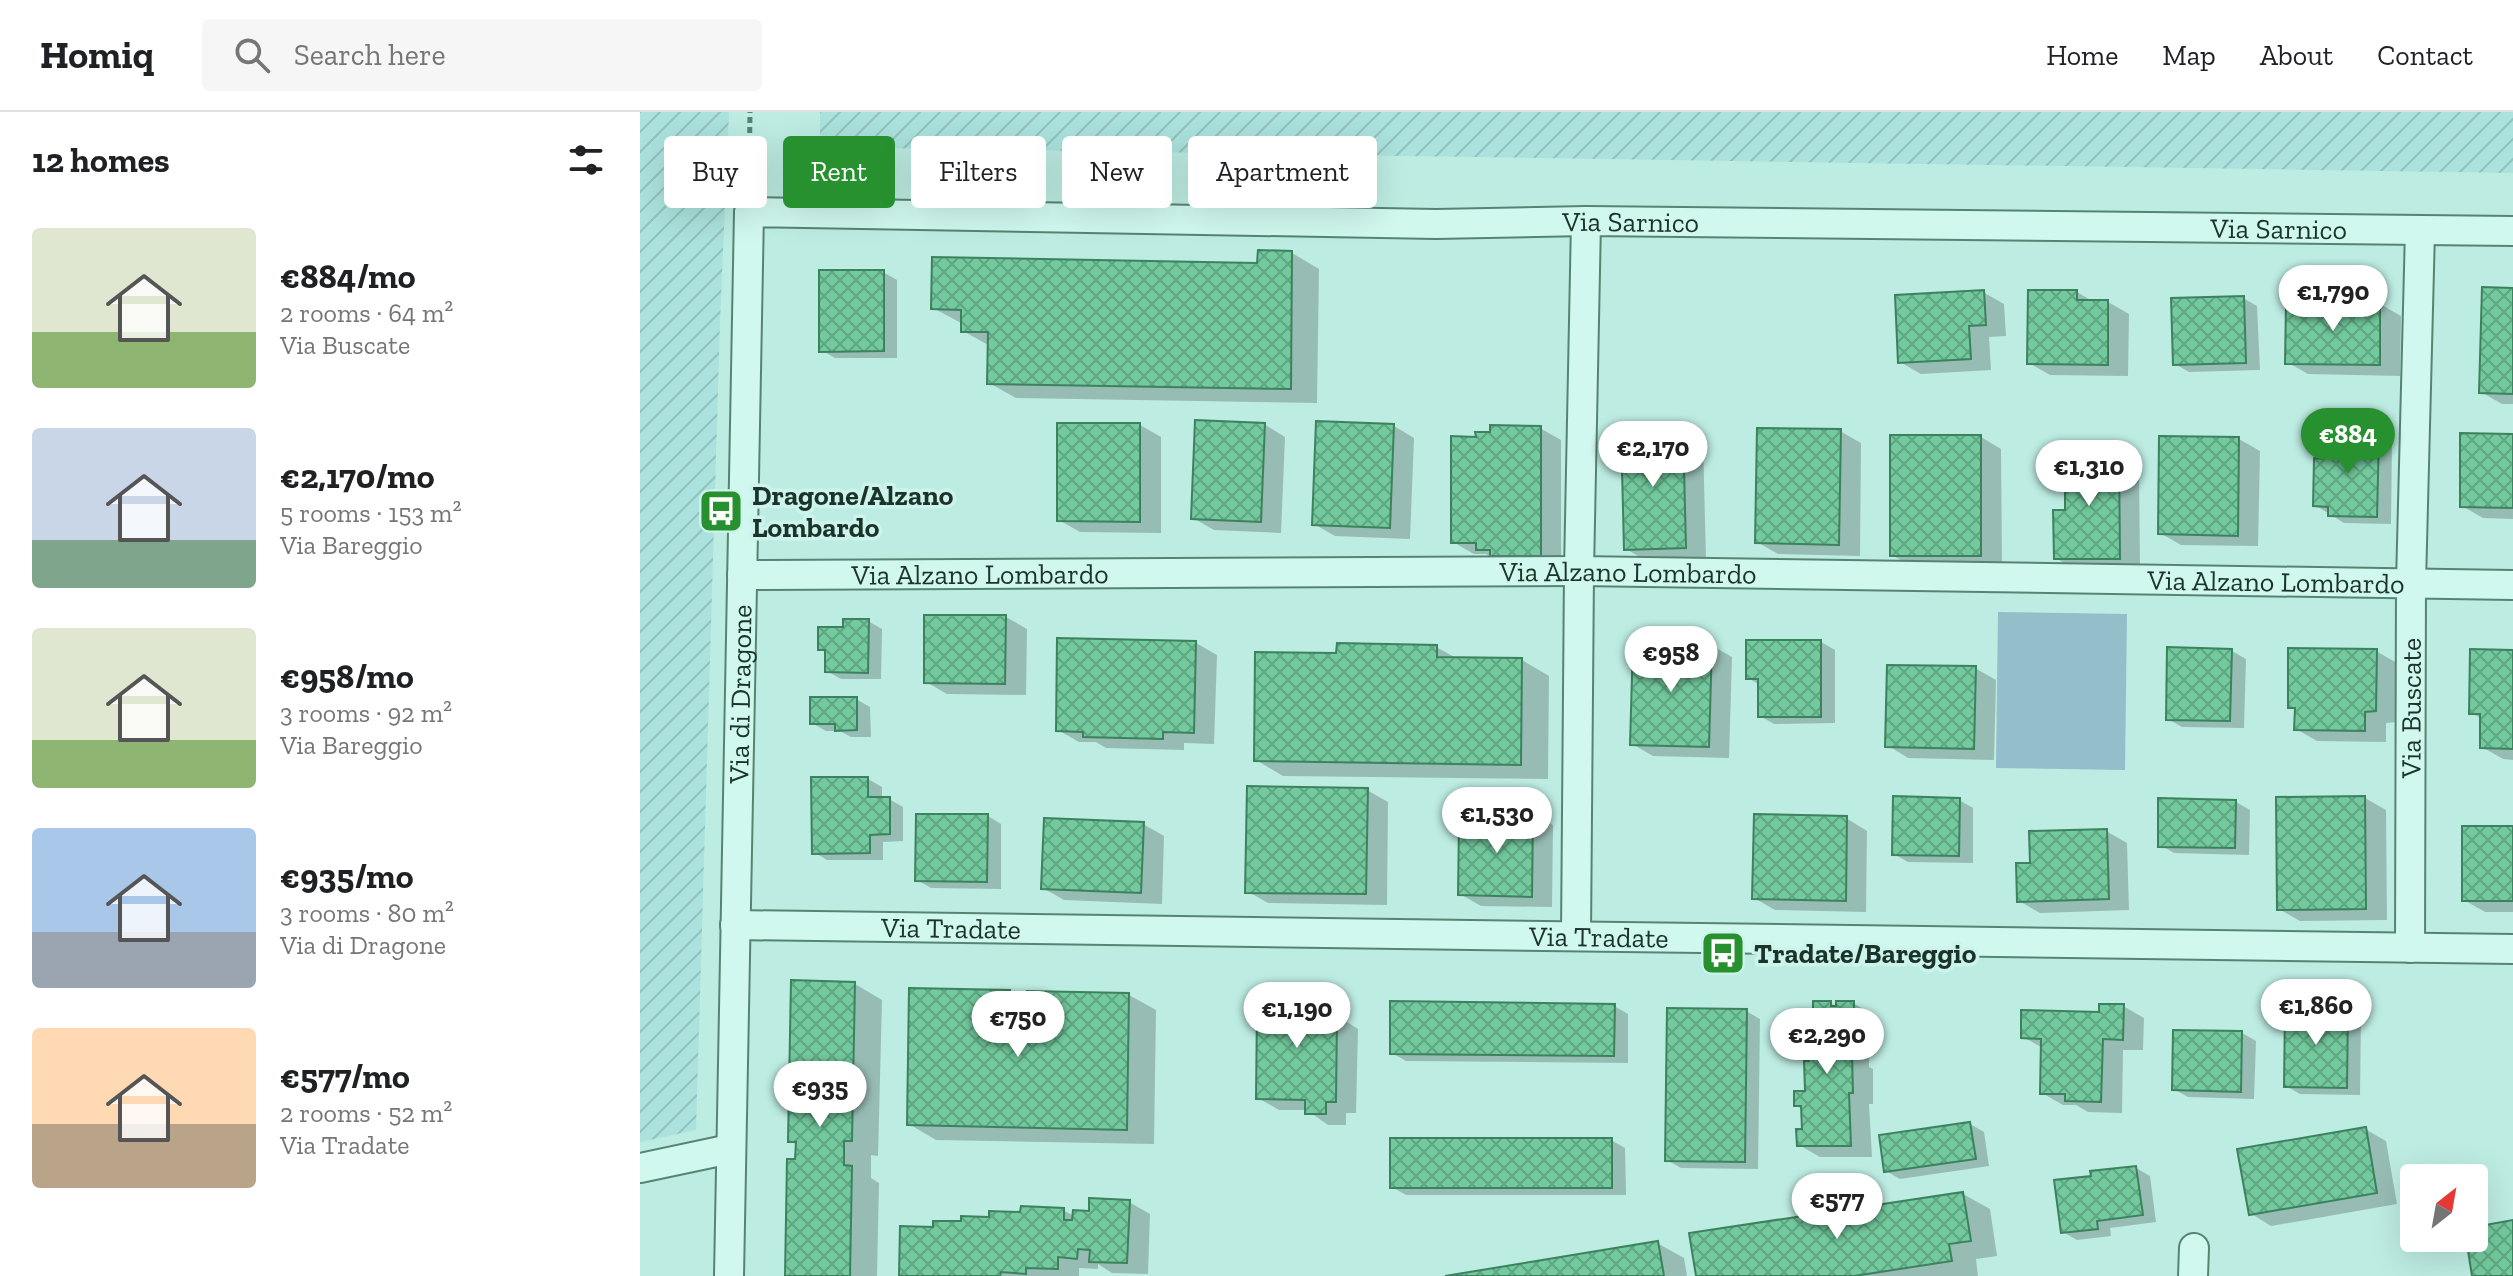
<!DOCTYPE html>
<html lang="en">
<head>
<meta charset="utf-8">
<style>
	:root { --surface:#fff; --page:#f6f6f6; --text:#202124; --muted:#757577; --line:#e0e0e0; --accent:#28912f }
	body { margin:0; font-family:"Zilla Slab",serif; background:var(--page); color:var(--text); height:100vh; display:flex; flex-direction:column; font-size:30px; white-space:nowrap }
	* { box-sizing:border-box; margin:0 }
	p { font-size:26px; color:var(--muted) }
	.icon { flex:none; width:44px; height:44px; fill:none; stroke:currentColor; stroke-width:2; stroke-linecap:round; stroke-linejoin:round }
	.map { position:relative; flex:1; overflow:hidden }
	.side { display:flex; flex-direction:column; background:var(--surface); width:640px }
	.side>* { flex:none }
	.banner { position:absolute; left:24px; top:24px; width:760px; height:72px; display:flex; gap:16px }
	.needle { width:52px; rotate:31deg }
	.buttons { position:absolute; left:1760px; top:1052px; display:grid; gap:16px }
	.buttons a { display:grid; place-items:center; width:88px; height:88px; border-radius:8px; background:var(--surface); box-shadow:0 8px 32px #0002; font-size:40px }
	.price { position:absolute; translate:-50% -68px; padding:0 18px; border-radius:28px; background:#fff; color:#222; font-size:26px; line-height:52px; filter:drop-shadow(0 2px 4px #0008) }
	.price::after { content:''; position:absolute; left:50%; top:48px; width:24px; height:18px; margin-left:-12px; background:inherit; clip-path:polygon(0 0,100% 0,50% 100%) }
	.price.selected { background:var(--accent); color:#fff }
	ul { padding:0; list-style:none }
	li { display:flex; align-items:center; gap:24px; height:200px; padding:0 32px }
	li span { display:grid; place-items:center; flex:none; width:224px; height:160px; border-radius:8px; color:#555 }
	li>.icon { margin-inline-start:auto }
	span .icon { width:96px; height:96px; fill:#fffc; stroke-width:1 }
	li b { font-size:34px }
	h2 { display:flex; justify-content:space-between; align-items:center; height:96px; padding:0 32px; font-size:34px }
	.chip { padding:0 28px; border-radius:8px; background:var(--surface); box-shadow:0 8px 32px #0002; font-size:28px; line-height:72px }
	.chip.selected { background:var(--accent); color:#fff }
	header { display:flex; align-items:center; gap:48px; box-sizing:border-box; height:112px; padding:0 40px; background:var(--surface); border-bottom:2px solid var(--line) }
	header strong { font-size:38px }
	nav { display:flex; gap:44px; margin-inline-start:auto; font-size:28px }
	.search { width:560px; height:72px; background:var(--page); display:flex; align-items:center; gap:20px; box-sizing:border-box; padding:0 28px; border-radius:8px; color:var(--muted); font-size:30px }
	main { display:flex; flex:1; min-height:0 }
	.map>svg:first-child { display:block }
	.farmland { fill:url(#farmland-furrows) }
	.grass { fill:#92bfca }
	.shadow { fill:#0003 }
	.building { fill:url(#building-cross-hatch); stroke:#3d825e; stroke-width:2 }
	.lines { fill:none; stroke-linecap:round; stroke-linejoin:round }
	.minor-casing { stroke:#578472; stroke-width:32 }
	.path { stroke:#578472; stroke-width:5; stroke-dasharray:6 4; stroke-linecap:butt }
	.minor { stroke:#d0f8ef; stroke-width:28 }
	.labels { text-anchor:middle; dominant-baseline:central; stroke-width:7; stroke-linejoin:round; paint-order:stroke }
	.street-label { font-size:28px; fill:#1b3329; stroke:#ccf4ec }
	.poi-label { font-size:28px; font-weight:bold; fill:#1b3329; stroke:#ccf4ec; text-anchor:start }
</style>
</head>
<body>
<header>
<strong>Homiq</strong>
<div class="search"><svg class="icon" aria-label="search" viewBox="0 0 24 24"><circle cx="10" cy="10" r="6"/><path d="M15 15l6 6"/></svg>Search here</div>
<nav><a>Home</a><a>Map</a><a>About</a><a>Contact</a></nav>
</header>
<main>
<section class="side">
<h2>12 homes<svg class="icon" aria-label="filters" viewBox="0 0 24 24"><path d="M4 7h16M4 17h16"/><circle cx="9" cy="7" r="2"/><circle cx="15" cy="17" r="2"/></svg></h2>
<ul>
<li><span style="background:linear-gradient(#dfe7d0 65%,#8fb573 0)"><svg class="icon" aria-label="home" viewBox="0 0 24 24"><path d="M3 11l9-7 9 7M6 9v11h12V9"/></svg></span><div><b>€884/mo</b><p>2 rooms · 64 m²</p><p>Via Buscate</p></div></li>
<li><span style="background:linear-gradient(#c9d6e8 70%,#7fa58c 0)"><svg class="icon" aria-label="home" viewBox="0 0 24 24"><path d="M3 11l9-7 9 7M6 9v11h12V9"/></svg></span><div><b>€2,170/mo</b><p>5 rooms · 153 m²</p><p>Via Bareggio</p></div></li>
<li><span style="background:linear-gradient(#dfe7d0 70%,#8fb573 0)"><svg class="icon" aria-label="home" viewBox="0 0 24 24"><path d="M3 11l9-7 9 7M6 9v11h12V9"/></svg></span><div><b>€958/mo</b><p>3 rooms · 92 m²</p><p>Via Bareggio</p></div></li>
<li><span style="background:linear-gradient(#a9c7e8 65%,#9aa5b1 0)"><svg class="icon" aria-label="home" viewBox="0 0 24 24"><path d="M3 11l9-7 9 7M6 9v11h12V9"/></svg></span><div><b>€935/mo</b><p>3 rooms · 80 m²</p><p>Via di Dragone</p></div></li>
<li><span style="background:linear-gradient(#ffd9b3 60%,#b9a48a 0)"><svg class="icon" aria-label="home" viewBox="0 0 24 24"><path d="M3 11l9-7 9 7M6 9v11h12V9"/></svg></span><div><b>€577/mo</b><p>2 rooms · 52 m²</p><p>Via Tradate</p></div></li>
</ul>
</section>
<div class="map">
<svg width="1873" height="1164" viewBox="0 0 1873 1164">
	<defs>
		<pattern id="farmland-furrows" width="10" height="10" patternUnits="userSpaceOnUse" patternTransform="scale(2)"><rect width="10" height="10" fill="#abe2dd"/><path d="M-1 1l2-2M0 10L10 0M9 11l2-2" fill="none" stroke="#93c2be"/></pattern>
		<pattern id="building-cross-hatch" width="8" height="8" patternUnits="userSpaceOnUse" patternTransform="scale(2)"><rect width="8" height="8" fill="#73ca9e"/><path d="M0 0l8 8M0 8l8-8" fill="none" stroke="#5ea581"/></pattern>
	</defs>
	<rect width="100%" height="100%" fill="#bdece2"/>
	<path class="farmland" d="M 0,0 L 89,0 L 80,210 L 56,1018 L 0,1030 Z
		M 180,0 L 1873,0 L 1873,61 L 180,35 Z"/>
	<path class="grass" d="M 1358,500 L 1487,502 L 1485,658 L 1356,656 Z"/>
	<path class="shadow" d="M 652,141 L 679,157 L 677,291 L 376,286 L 349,271 L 350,234 L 323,219 L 323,212 L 293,196 L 619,153 Z
		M 243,160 L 257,168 L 257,246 L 195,246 L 181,238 Z
		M 1873,178 L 1873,292 L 1862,292 L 1841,280 Z
		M 1343,180 L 1364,192 L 1366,224 L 1349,225 L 1351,258 L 1281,262 L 1260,250 Z
		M 1437,180 L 1454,190 L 1468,190 L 1489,202 L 1488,264 L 1410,263 L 1389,251 Z
		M 1603,186 L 1617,194 L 1620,258 L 1549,260 L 1535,252 Z
		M 1740,192 L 1761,204 L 1760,264 L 1668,262 L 1647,250 Z
		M 624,312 L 645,325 L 641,421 L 574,418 L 553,406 Z
		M 500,313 L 521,325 L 521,421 L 440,420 L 419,408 Z
		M 754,314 L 774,326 L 770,427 L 695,424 L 674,412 Z
		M 900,316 L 921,328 L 921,455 L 858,449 L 846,442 L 834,442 L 813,430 Z
		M 1042,318 L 1063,330 L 1066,447 L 1007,449 L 986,437 Z
		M 1200,319 L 1221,331 L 1220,444 L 1138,442 L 1117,430 Z
		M 1873,324 L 1873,407 L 1843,406 L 1822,394 Z
		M 1341,325 L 1361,337 L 1362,455 L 1273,455 L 1252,443 Z
		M 1738,325 L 1752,333 L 1751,412 L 1704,411 L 1675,393 L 1687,349 Z
		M 1599,327 L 1620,339 L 1618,434 L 1541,433 L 1520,421 Z
		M 1478,341 L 1499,353 L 1500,458 L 1436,458 L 1416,446 L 1427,400 Z
		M 366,505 L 387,517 L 386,583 L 307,582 L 286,570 Z
		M 228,509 L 242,517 L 241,567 L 201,567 L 187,559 L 187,541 L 180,537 L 205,517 Z
		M 1181,530 L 1195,538 L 1195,611 L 1134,612 L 1120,604 L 1120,573 L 1108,566 Z
		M 556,531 L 577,543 L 574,632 L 544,631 L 544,638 L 466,636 L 456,630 L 439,630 L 418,618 Z
		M 1071,533 L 1092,545 L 1089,646 L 1013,644 L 992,632 Z
		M 796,535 L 818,547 L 882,548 L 909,564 L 908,667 L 643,664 L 616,648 L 698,544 Z
		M 1592,539 L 1606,547 L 1604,616 L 1542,615 L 1528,607 Z
		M 1736,539 L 1757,551 L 1757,610 L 1746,611 L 1746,630 L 1677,629 L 1656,617 L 1657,598 L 1650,594 Z
		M 1873,540 L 1873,648 L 1863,647 L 1842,635 L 1842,607 L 1831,601 Z
		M 1335,556 L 1356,568 L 1354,648 L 1268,646 L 1247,633 Z
		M 216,587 L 230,595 L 231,625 L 211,625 L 200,619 L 186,619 L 172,611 Z
		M 228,667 L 242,675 L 242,687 L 249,687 L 263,695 L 263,729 L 243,730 L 243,748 L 187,748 L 174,740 Z
		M 727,678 L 748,690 L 747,793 L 628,791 L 607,779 Z
		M 1725,686 L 1746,698 L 1747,808 L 1660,809 L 1639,797 Z
		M 1319,688 L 1333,696 L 1333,751 L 1268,750 L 1254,742 Z
		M 1596,690 L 1610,698 L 1609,743 L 1534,741 L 1520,733 Z
		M 893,701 L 913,713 L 912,795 L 841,794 L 820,782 L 849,712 Z
		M 348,704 L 361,712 L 361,777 L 291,776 L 277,768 Z
		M 1206,706 L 1227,719 L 1226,800 L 1135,798 L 1114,786 Z
		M 503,712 L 524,724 L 522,792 L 424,788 L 403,776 Z
		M 1873,716 L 1873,800 L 1845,800 L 1824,788 Z
		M 1466,719 L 1487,731 L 1489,798 L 1400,801 L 1379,789 L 1392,753 Z
		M 215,872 L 242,888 L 238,1044 L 231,1043 L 231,1066 L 239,1071 L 237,1164 L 147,1164 L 157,1033 L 150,1029 Z
		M 681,878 L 702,890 L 702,901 L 707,904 L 707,910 L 718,917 L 716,1001 L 706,1001 L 706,1013 L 688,1013 L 667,998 L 639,998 L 618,986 L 637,897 Z
		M 370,880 L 386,890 L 489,883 L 516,898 L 514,1032 L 296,1028 L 269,1012 Z
		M 1190,891 L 1198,896 L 1213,891 L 1234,903 L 1235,943 L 1229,943 L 1229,955 L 1233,957 L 1233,992 L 1229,992 L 1232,1045 L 1180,1045 L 1159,1033 L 1164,1019 L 1163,998 L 1156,993 L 1167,981 L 1171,951 L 1171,938 L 1163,933 L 1175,908 Z
		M 974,894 L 988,902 L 988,951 L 766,949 L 752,941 Z
		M 1483,894 L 1504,906 L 1503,938 L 1483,938 L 1482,1001 L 1448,1000 L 1436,993 L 1423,993 L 1402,981 L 1403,936 L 1383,925 Z
		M 1707,897 L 1721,905 L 1720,983 L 1660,982 L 1646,974 Z
		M 1106,899 L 1120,907 L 1118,1057 L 1041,1056 L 1027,1048 Z
		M 1602,921 L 1616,929 L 1614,987 L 1548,985 L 1534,977 Z
		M 1330,1012 L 1344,1020 L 1349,1054 L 1260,1067 L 1246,1059 Z
		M 1725,1017 L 1746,1029 L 1757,1092 L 1631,1114 L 1610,1101 Z
		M 971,1028 L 985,1036 L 986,1083 L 766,1083 L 752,1075 Z
		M 1496,1056 L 1510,1064 L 1516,1110 L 1470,1116 L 1471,1124 L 1437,1128 L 1423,1120 L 1453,1065 Z
		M 1323,1082 L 1350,1097 L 1357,1144 L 1336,1147 L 1338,1164 L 1058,1164 Z
		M 489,1090 L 510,1102 L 508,1162 L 472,1161 L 458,1152 L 458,1157 L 439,1156 L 439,1164 L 261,1164 L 295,1117 L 423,1098 L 434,1104 Z
		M 1017,1131 L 1044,1146 L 1047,1164 L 817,1164 Z"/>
	<path class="building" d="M 618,138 L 652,139 L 651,277 L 347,272 L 348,220 L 321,220 L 321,198 L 291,197 L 292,145 L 617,151 Z
		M 179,158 L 244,158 L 244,239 L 179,240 Z
		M 1842,175 L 1873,176 L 1873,282 L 1839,281 Z
		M 1344,178 L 1346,213 L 1329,214 L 1331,247 L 1258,251 L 1255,183 Z
		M 1388,178 L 1437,178 L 1437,188 L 1468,188 L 1468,253 L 1387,252 Z
		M 1604,184 L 1606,251 L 1533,253 L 1531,186 Z
		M 1646,189 L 1740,190 L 1740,253 L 1645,252 Z
		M 555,308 L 625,311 L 621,410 L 551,407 Z
		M 676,309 L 754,312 L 750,416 L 672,413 Z
		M 417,311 L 500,311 L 500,410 L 417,409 Z
		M 850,313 L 901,314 L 901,444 L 850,444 L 850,438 L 836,438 L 836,431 L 811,431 L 811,324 L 836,325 L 835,320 L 850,320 Z
		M 1043,316 L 1046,436 L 984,438 L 981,317 Z
		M 1117,316 L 1201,317 L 1199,433 L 1115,431 Z
		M 1820,321 L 1873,322 L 1873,396 L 1820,395 Z
		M 1250,323 L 1341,323 L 1341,444 L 1250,444 Z
		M 1685,323 L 1739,323 L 1737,405 L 1688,404 L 1688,395 L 1673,394 L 1674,346 L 1685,347 Z
		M 1519,324 L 1599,325 L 1598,424 L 1518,422 Z
		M 1425,339 L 1479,339 L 1480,447 L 1414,447 L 1413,398 L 1425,398 Z
		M 284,503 L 366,503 L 365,572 L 284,571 Z
		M 203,507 L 229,507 L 228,561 L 185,560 L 185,538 L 178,538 L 178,515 L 203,515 Z
		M 417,526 L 556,529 L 554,621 L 523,620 L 523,627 L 443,625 L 443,620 L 416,619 Z
		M 1106,528 L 1181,528 L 1181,605 L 1118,605 L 1118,567 L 1106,567 Z
		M 993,529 L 1072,531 L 1069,635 L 990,633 Z
		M 697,531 L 797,533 L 797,545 L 882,546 L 881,653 L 614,649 L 615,540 L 696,541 Z
		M 1527,535 L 1592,537 L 1590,609 L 1526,608 Z
		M 1648,536 L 1737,537 L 1736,599 L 1725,600 L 1725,619 L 1654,618 L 1655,596 L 1648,596 Z
		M 1830,537 L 1873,538 L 1873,637 L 1840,636 L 1840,602 L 1829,602 Z
		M 1247,553 L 1336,554 L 1334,637 L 1245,635 Z
		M 170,585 L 217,585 L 217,618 L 195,619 L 195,612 L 170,612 Z
		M 171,665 L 228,665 L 228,685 L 250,685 L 250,722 L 230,723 L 230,741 L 172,742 Z
		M 607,674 L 728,676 L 726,782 L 605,781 Z
		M 1253,684 L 1320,686 L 1319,744 L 1252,743 Z
		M 1725,684 L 1726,797 L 1637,798 L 1636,685 Z
		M 1518,686 L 1596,688 L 1595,736 L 1518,735 Z
		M 847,698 L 893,699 L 892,785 L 818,783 L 819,709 L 847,710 Z
		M 276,702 L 348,702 L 347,770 L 275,769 Z
		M 1114,702 L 1207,704 L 1206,789 L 1112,787 Z
		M 404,706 L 504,710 L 501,781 L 401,777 Z
		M 1822,714 L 1873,714 L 1873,789 L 1822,789 Z
		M 1467,717 L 1469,787 L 1377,790 L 1376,751 L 1390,751 L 1389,719 Z
		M 151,868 L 215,870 L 212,1029 L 204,1029 L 204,1053 L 212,1054 L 210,1164 L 145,1164 L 147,1047 L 155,1047 L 156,1030 L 148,1030 Z
		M 638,875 L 682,876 L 681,890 L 686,890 L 686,903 L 697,903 L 696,990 L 686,990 L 686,1002 L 665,1002 L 665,988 L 616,987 L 617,895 L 635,895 Z
		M 269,876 L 370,878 L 370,887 L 387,888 L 387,879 L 489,881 L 487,1018 L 267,1013 Z
		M 750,889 L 975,892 L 974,944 L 750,942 Z
		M 1173,889 L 1191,889 L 1191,894 L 1196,894 L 1196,889 L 1214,889 L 1214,932 L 1209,932 L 1209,943 L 1212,943 L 1213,981 L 1209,981 L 1211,1034 L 1157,1034 L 1156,1017 L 1162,1017 L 1161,994 L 1154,994 L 1154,979 L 1165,979 L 1164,949 L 1169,949 L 1169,935 L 1161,935 L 1160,906 L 1173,906 Z
		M 1459,892 L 1484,892 L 1483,928 L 1463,927 L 1461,990 L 1425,989 L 1425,982 L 1400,982 L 1401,927 L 1381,926 L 1381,898 L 1459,900 Z
		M 1645,894 L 1708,895 L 1707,976 L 1644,975 Z
		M 1027,896 L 1107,897 L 1105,1050 L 1025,1049 Z
		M 1533,918 L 1602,919 L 1601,980 L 1532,978 Z
		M 1330,1010 L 1336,1047 L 1244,1060 L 1239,1023 Z
		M 1726,1015 L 1737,1081 L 1609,1103 L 1597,1037 Z
		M 750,1026 L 972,1026 L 972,1076 L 750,1076 Z
		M 1496,1054 L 1503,1103 L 1457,1109 L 1458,1117 L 1421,1121 L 1414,1068 L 1451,1064 L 1450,1059 Z
		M 1323,1080 L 1331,1129 L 1309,1132 L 1312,1149 L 1214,1164 L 1056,1164 L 1049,1121 Z
		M 449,1086 L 490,1088 L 487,1151 L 449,1150 L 450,1138 L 438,1137 L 437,1147 L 418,1145 L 418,1157 L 386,1156 L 386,1162 L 361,1160 L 360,1164 L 259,1164 L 260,1114 L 293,1115 L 293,1109 L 321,1109 L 321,1104 L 349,1105 L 349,1099 L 380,1100 L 381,1094 L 424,1096 L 424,1108 L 432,1108 L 433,1098 L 449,1099 Z
		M 1873,1108 L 1873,1164 L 1832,1164 L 1826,1126 L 1834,1126 L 1834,1115 Z
		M 1018,1129 L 1024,1164 L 805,1164 Z"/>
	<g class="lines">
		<g class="minor-casing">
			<g id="minor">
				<path id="s1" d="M 102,463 L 939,459 L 1873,473"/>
				<path id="s2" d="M 95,813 L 1873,837"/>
				<path d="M 936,824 L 939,459 L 946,109"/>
				<path id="s3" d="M 1770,836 L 1771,471 L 1780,118"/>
				<path d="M 0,1056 L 90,1037"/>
				<path id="s4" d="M 89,1164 L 109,100 L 796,112 L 946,109 L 1873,119"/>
				<path d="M 1553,1164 L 1554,1136"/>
			</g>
		</g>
		<path class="path" d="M 109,71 L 110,0"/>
		<use href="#minor" class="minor"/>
	</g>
	<defs>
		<g id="bus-square" transform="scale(2.3)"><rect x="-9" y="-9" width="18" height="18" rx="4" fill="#28912f" stroke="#ccf4ec"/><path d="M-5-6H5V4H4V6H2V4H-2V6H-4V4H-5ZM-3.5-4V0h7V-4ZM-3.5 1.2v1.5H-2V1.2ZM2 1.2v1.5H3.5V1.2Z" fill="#fff"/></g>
	</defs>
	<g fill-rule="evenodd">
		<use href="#bus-square" x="81" y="399"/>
		<use href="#bus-square" x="1083" y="841"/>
	</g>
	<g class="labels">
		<g class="street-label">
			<text stroke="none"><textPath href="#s4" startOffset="1946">Via Sarnico</textPath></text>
			<text stroke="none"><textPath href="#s4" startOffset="2594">Via Sarnico</textPath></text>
			<text stroke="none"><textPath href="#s1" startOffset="886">Via Alzano Lombardo</textPath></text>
			<text stroke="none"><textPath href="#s1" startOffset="238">Via Alzano Lombardo</textPath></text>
			<text stroke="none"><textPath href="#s1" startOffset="1534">Via Alzano Lombardo</textPath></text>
			<text stroke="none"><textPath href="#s4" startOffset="582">Via di Dragone</textPath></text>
			<text stroke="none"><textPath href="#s3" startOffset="240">Via Buscate</textPath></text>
			<text stroke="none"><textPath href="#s2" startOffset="216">Via Tradate</textPath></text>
			<text stroke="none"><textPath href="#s2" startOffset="864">Via Tradate</textPath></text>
		</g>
		<g class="poi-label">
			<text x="112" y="383">Dragone/Alzano<tspan x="112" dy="32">Lombardo</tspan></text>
			<text x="1114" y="841">Tradate/Bareggio</text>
		</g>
	</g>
</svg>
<div class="buttons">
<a><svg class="needle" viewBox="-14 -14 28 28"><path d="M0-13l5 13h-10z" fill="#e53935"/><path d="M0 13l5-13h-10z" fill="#757577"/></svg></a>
</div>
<b class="price" style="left:1693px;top:221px">€1,790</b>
<b class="price selected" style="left:1708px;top:364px">€884</b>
<b class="price" style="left:1013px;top:377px">€2,170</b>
<b class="price" style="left:1449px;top:396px">€1,310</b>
<b class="price" style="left:1031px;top:582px">€958</b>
<b class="price" style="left:857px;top:743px">€1,530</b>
<b class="price" style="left:1676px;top:935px">€1,860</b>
<b class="price" style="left:657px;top:938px">€1,190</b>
<b class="price" style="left:378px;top:947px">€750</b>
<b class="price" style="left:1187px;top:964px">€2,290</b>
<b class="price" style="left:180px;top:1017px">€935</b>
<b class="price" style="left:1197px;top:1129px">€577</b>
<div class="banner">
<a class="chip">Buy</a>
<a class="chip selected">Rent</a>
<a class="chip">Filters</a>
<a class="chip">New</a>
<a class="chip">Apartment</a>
</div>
</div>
</main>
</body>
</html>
